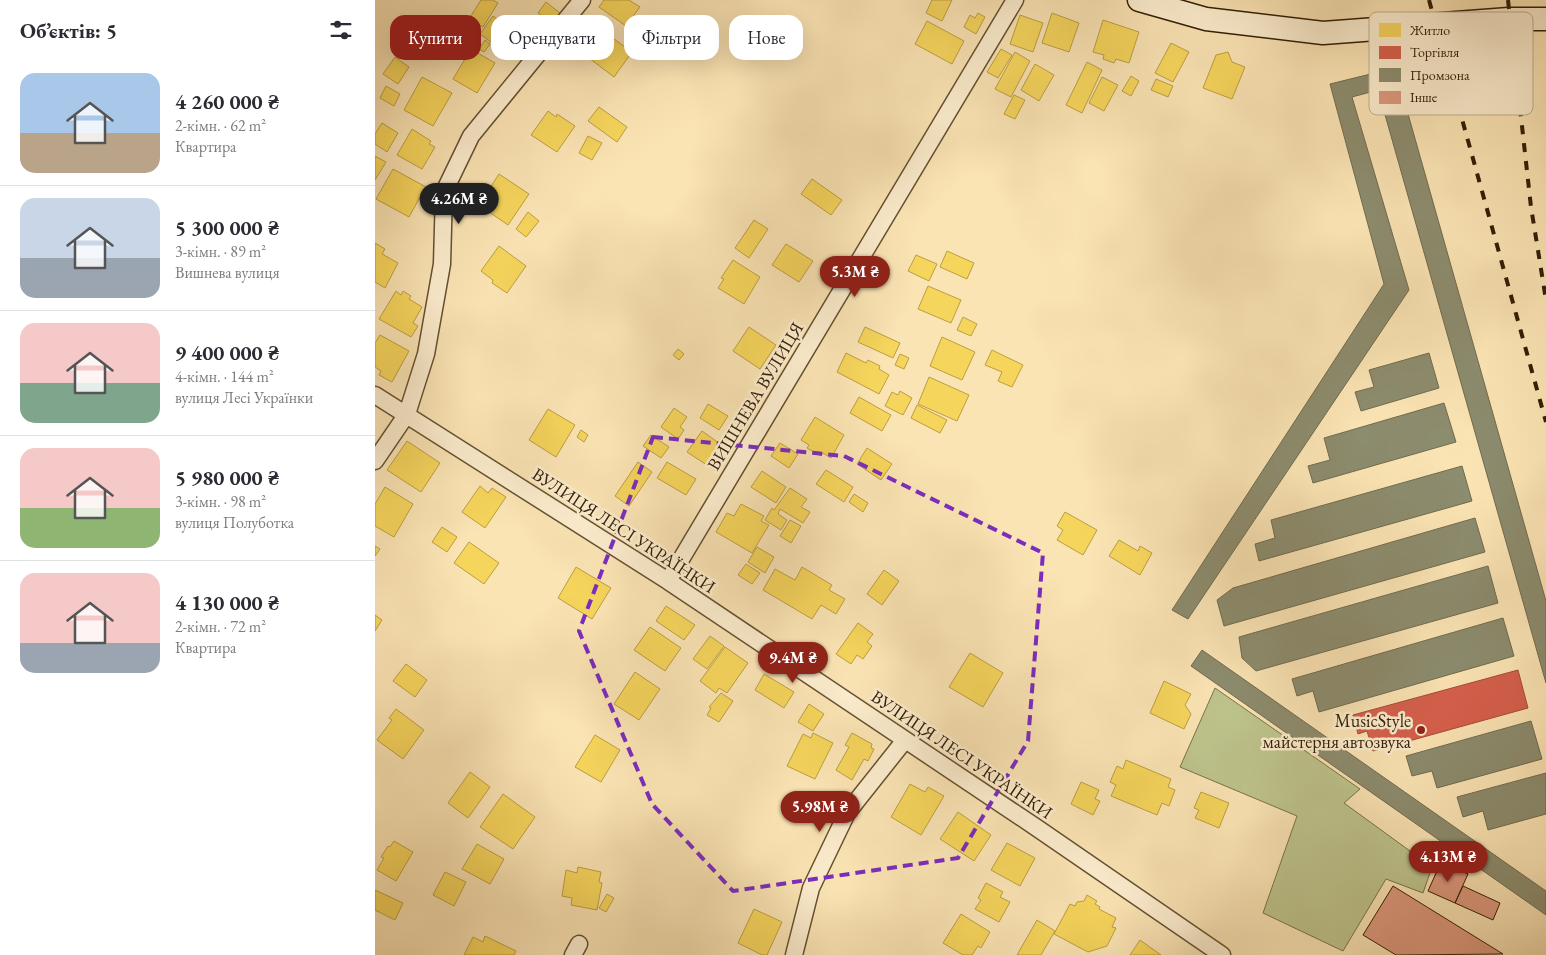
<!DOCTYPE html>
<html lang="uk">
<head>
<meta charset="utf-8">
<style>
	:root { --surface:#fff; --page:#f7f7f7; --text:#2b2b33; --muted:#7c7c81; --line:#e1e1e2; --accent:#8f2418 }
	body { margin:0; font-family:"EB Garamond",serif; background:var(--page); color:var(--text); height:100vh; display:flex; flex-direction:column; font-size:19px; white-space:nowrap }
	* { box-sizing:border-box; margin:0 }
	p { font-size:16px; color:var(--muted) }
	.icon { flex:none; width:28px; height:28px; fill:none; stroke:currentColor; stroke-width:2; stroke-linecap:round; stroke-linejoin:round }
	.map { position:relative; flex:1; overflow:hidden }
	.drawer { display:flex; flex-direction:column; background:var(--surface); width:375px }
	.drawer>* { flex:none }
	.hud { position:absolute; left:15px; top:15px; width:475px; height:45px; display:flex; gap:10px }
	.price { position:absolute; translate:-50% -42px; padding:0 11px; border-radius:18px; background:var(--accent); color:#fff; font-size:16px; line-height:32px; filter:drop-shadow(0 1px 2px #0008) }
	.price::after { content:''; position:absolute; left:50%; top:30px; width:15px; height:11px; margin-left:-8px; background:inherit; clip-path:polygon(0 0,100% 0,50% 100%) }
	.price.current { background:#222; color:#fff }
	ul { padding:0; list-style:none }
	li { display:flex; align-items:center; gap:15px; height:125px; padding:0 20px }
	li+li { border-top:1px solid var(--line) }
	li span { display:grid; place-items:center; flex:none; width:140px; height:100px; border-radius:15px; color:#555 }
	li>.icon { margin-inline-start:auto }
	span .icon { width:60px; height:60px; fill:#fffc; stroke-width:1 }
	li b { font-size:21px }
	h2 { display:flex; justify-content:space-between; align-items:center; height:60px; padding:0 20px; font-size:21px }
	.tag { padding:0 18px; border-radius:15px; background:var(--surface); box-shadow:0 5px 20px #0002; font-size:18px; line-height:45px }
	.tag.current { background:var(--accent); color:#fff }
	main { display:flex; flex:1; min-height:0 }
	.map>svg:first-child { display:block }
	.green { fill:#bec48d; stroke:#787249 }
	.homes { fill:#f6d55c; stroke:#bb9e42 }
	.shops { fill:#d6604d; stroke:#a54c37 }
	.industry { fill:#8c8c6e; stroke:#716b4e }
	.building { fill:#dc987d; stroke:#321f05 }
	.lines { fill:none; stroke-linecap:round; stroke-linejoin:round }
	.street-casing { stroke:#645031; stroke-width:19 }
	.secondary-casing { stroke:#321f05; stroke-width:25 }
	.street { stroke:#fcedce; stroke-width:16 }
	.secondary { stroke:#fcedce; stroke-width:22 }
	.rail { stroke:#321f05; stroke-width:4; stroke-dasharray:9 9; stroke-linecap:butt }
	.marked { fill:none; stroke:#7b2cbf; stroke-width:4; stroke-dasharray:10 6; stroke-linejoin:round }
	.poi-dot { fill:#8f2418; stroke:#fcedce; stroke-width:2 }
	.labels { text-anchor:middle; dominant-baseline:central; stroke-width:5; stroke-linejoin:round; paint-order:stroke }
	.street-label { font-size:18px; fill:#321f05; stroke:#fcedce }
	.poi-label { font-size:18px; fill:#321f05; stroke:#fcedce; text-anchor:end }
	.key { fill:#fcedce; stroke:#bfaf92; stroke-width:1 }
	.key-label { font-size:14px; fill:#321f05 }
</style>
</head>
<body>
<main>
<section class="drawer">
<h2>Об’єктів: 5<svg class="icon" aria-label="filters" viewBox="0 0 24 24"><path d="M4 7h16M4 17h16"/><circle cx="9" cy="7" r="2"/><circle cx="15" cy="17" r="2"/></svg></h2>
<ul>
<li><span style="background:linear-gradient(#a9c7e8 60%,#b9a48a 0)"><svg class="icon" aria-label="home" viewBox="0 0 24 24"><path d="M3 11l9-7 9 7M6 9v11h12V9"/></svg></span><div><b>4 260 000 ₴</b><p>2-кімн. · 62 m²</p><p>Квартира</p></div></li>
<li><span style="background:linear-gradient(#c9d6e8 60%,#9aa5b1 0)"><svg class="icon" aria-label="home" viewBox="0 0 24 24"><path d="M3 11l9-7 9 7M6 9v11h12V9"/></svg></span><div><b>5 300 000 ₴</b><p>3-кімн. · 89 m²</p><p>Вишнева вулиця</p></div></li>
<li><span style="background:linear-gradient(#f6c9c9 60%,#7fa58c 0)"><svg class="icon" aria-label="home" viewBox="0 0 24 24"><path d="M3 11l9-7 9 7M6 9v11h12V9"/></svg></span><div><b>9 400 000 ₴</b><p>4-кімн. · 144 m²</p><p>вулиця Лесі Українки</p></div></li>
<li><span style="background:linear-gradient(#f6c9c9 60%,#8fb573 0)"><svg class="icon" aria-label="home" viewBox="0 0 24 24"><path d="M3 11l9-7 9 7M6 9v11h12V9"/></svg></span><div><b>5 980 000 ₴</b><p>3-кімн. · 98 m²</p><p>вулиця Полуботка</p></div></li>
<li><span style="background:linear-gradient(#f6c9c9 70%,#9aa5b1 0)"><svg class="icon" aria-label="home" viewBox="0 0 24 24"><path d="M3 11l9-7 9 7M6 9v11h12V9"/></svg></span><div><b>4 130 000 ₴</b><p>2-кімн. · 72 m²</p><p>Квартира</p></div></li>
</ul>
</section>
<div class="map">
<svg width="1171" height="955" viewBox="0 0 1171 955">
	<rect width="100%" height="100%" fill="#fbe4b4"/>
	<filter id="stains"><feTurbulence type="fractalNoise" baseFrequency=".004" numOctaves="4"/><feColorMatrix values="0 0 0 0 .2 0 0 0 0 .09 0 0 0 0 .02 0 0 0 .5 -.17"/></filter>
	<radialGradient id="worn" r=".72"><stop offset=".6" stop-color="#630" stop-opacity="0"/><stop offset="1" stop-color="#630" stop-opacity=".3"/></radialGradient>
	<path class="green" d="M 840,688 L 985,789 L 969,803 L 1057,867 L 1048,893 L 1011,879 L 968,951 L 888,913 L 922,816 L 805,767 Z"/>
	<path class="homes" d="M 106,0 L 118,0 L 123,3 L 108,27 L 94,19 Z
		M 229,0 L 254,0 L 265,7 L 251,26 L 224,7 Z
		M 557,0 L 577,0 L 567,21 L 551,13 Z
		M 171,2 L 185,13 L 177,23 L 163,13 Z
		M 603,13 L 610,17 L 601,34 L 589,27 L 595,15 L 600,18 Z
		M 677,13 L 704,23 L 694,52 L 667,43 Z
		M 645,15 L 668,23 L 658,52 L 635,44 Z
		M 118,16 L 150,39 L 137,57 L 105,34 Z
		M 728,20 L 764,32 L 754,63 L 741,59 L 739,63 L 728,59 L 729,55 L 718,52 Z
		M 552,21 L 589,41 L 577,64 L 540,44 Z
		M 90,28 L 101,34 L 91,52 L 80,46 Z
		M 232,34 L 257,52 L 239,77 L 214,58 Z
		M 110,40 L 115,44 L 109,52 L 104,49 Z
		M 796,43 L 814,52 L 798,82 L 780,73 Z
		M 96,49 L 120,63 L 102,93 L 78,79 Z
		M 626,49 L 637,55 L 623,78 L 612,72 Z
		M 640,52 L 655,61 L 636,97 L 620,89 Z
		M 853,52 L 857,62 L 870,67 L 857,99 L 828,88 L 841,55 Z
		M 20,57 L 34,67 L 23,84 L 8,74 Z
		M 712,62 L 727,70 L 707,113 L 691,105 Z
		M 660,64 L 679,75 L 664,101 L 646,90 Z
		M 756,76 L 764,81 L 756,96 L 747,91 Z
		M 47,77 L 77,93 L 58,126 L 29,110 Z
		M 727,77 L 743,85 L 729,111 L 714,103 Z
		M 781,79 L 798,86 L 793,97 L 776,90 Z
		M 11,86 L 25,94 L 19,106 L 5,98 Z
		M 639,95 L 650,100 L 640,119 L 629,114 Z
		M 224,107 L 252,127 L 242,142 L 213,121 Z
		M 173,111 L 181,117 L 182,114 L 200,126 L 182,152 L 156,135 Z
		M 7,123 L 23,133 L 12,152 L 0,144 L 0,134 Z
		M 37,129 L 56,141 L 54,144 L 60,147 L 47,169 L 22,155 Z
		M 213,136 L 227,143 L 217,160 L 204,153 Z
		M 0,156 L 11,162 L 0,180 Z
		M 18,169 L 51,187 L 50,188 L 52,190 L 47,199 L 45,197 L 34,217 L 1,199 Z
		M 124,174 L 154,194 L 133,225 L 104,205 Z
		M 437,179 L 467,200 L 456,215 L 426,194 Z
		M 153,212 L 164,221 L 151,237 L 141,229 Z
		M 379,220 L 393,229 L 374,258 L 360,248 Z
		M 0,243 L 10,249 L 7,254 L 23,263 L 10,288 L 0,282 Z
		M 411,244 L 438,261 L 424,282 L 397,265 Z
		M 124,246 L 151,266 L 132,293 L 117,283 L 118,280 L 106,271 Z
		M 572,251 L 599,263 L 592,279 L 565,267 Z
		M 541,255 L 562,264 L 554,281 L 533,271 Z
		M 358,260 L 385,277 L 369,304 L 343,288 L 349,279 L 346,278 Z
		M 553,286 L 586,300 L 576,323 L 543,309 Z
		M 21,291 L 26,295 L 28,291 L 36,296 L 34,299 L 47,307 L 38,323 L 43,326 L 36,337 L 4,319 Z
		M 588,317 L 602,324 L 596,336 L 582,330 Z
		M 374,327 L 401,345 L 385,369 L 358,351 Z
		M 490,327 L 525,343 L 518,358 L 483,342 Z
		M 5,335 L 34,351 L 17,382 L 4,375 L 6,371 L 0,367 L 0,343 Z
		M 567,337 L 600,352 L 587,380 L 555,366 Z
		M 303,349 L 309,354 L 304,360 L 298,355 Z
		M 617,350 L 648,365 L 637,387 L 623,381 L 627,372 L 610,365 Z
		M 471,353 L 491,363 L 493,360 L 505,366 L 504,369 L 514,375 L 504,394 L 462,372 Z
		M 525,354 L 534,358 L 529,369 L 520,365 Z
		M 554,377 L 594,395 L 582,421 L 543,404 Z
		M 525,391 L 537,398 L 528,415 L 510,406 L 517,392 L 523,395 Z
		M 484,397 L 516,415 L 507,431 L 475,413 Z
		M 333,404 L 353,416 L 344,430 L 325,418 Z
		M 542,405 L 572,420 L 565,433 L 536,418 Z
		M 299,408 L 312,417 L 305,427 L 309,430 L 303,439 L 286,427 Z
		M 173,409 L 200,425 L 181,457 L 154,440 Z
		M 440,417 L 469,435 L 456,458 L 448,453 L 446,456 L 432,448 L 434,445 L 426,440 Z
		M 365,419 L 373,424 L 364,438 L 356,432 Z
		M 206,430 L 213,435 L 209,442 L 202,437 Z
		M 327,431 L 355,451 L 341,471 L 312,452 Z
		M 276,435 L 294,447 L 286,458 L 268,446 Z
		M 32,441 L 65,463 L 46,492 L 12,470 Z
		M 405,443 L 423,454 L 414,468 L 396,456 Z
		M 492,448 L 517,464 L 506,480 L 482,464 Z
		M 263,462 L 277,472 L 254,506 L 240,496 Z
		M 292,462 L 321,479 L 311,495 L 282,478 Z
		M 451,470 L 478,487 L 469,502 L 441,484 Z
		M 387,471 L 411,487 L 401,503 L 376,487 Z
		M 105,486 L 113,493 L 117,488 L 131,497 L 110,528 L 87,512 Z
		M 10,487 L 38,504 L 19,537 L 0,526 L 0,504 Z
		M 415,488 L 432,499 L 426,507 L 435,512 L 428,523 L 405,509 L 403,514 L 412,520 L 406,530 L 390,520 L 397,508 L 399,510 Z
		M 479,494 L 493,503 L 488,512 L 474,502 Z
		M 366,504 L 389,516 L 386,521 L 394,525 L 377,553 L 341,532 L 352,513 L 359,516 Z
		M 690,512 L 722,530 L 708,555 L 682,540 L 688,530 L 682,526 Z
		M 415,520 L 426,526 L 416,543 L 405,536 Z
		M 67,527 L 82,537 L 72,552 L 57,542 Z
		M 744,540 L 763,551 L 765,546 L 777,553 L 765,575 L 734,556 Z
		M 94,542 L 124,563 L 109,584 L 79,563 Z
		M 0,546 L 5,549 L 0,556 Z
		M 382,547 L 399,557 L 390,573 L 373,562 Z
		M 371,564 L 385,573 L 377,584 L 363,575 Z
		M 201,567 L 236,588 L 217,619 L 183,598 Z
		M 427,567 L 457,585 L 454,590 L 470,599 L 461,614 L 446,605 L 437,619 L 388,590 L 400,569 L 420,580 Z
		M 509,570 L 524,581 L 507,605 L 492,594 Z
		M 291,606 L 320,625 L 309,640 L 281,621 Z
		M 0,615 L 7,620 L 0,631 Z
		M 483,623 L 498,634 L 492,642 L 497,646 L 488,659 L 482,655 L 476,664 L 461,654 Z
		M 275,627 L 306,648 L 290,671 L 259,650 Z
		M 335,636 L 349,646 L 332,669 L 318,659 Z
		M 350,647 L 373,663 L 352,693 L 344,688 L 341,693 L 325,681 Z
		M 595,653 L 628,673 L 608,707 L 574,687 Z
		M 31,664 L 52,680 L 40,697 L 18,681 Z
		M 260,672 L 285,689 L 264,720 L 239,704 Z
		M 389,674 L 419,692 L 409,708 L 380,690 Z
		M 789,681 L 816,694 L 810,705 L 816,714 L 809,729 L 775,713 Z
		M 346,693 L 358,701 L 344,722 L 332,715 L 336,708 L 334,707 Z
		M 434,704 L 449,714 L 438,731 L 423,722 Z
		M 21,709 L 49,730 L 28,759 L 2,740 L 17,720 L 14,718 Z
		M 438,733 L 458,743 L 440,779 L 412,766 L 428,734 L 436,738 Z
		M 477,733 L 497,744 L 496,748 L 499,749 L 493,761 L 489,759 L 477,780 L 461,770 L 474,747 L 470,745 Z
		M 220,735 L 245,750 L 226,782 L 200,767 Z
		M 751,760 L 796,779 L 793,787 L 800,790 L 794,806 L 787,803 L 782,815 L 736,796 L 741,785 L 735,782 L 742,766 L 748,769 Z
		M 95,772 L 115,787 L 93,818 L 73,803 Z
		M 706,782 L 724,790 L 720,799 L 725,801 L 718,815 L 696,804 Z
		M 535,784 L 550,792 L 553,787 L 569,796 L 546,835 L 516,817 Z
		M 826,792 L 854,803 L 844,828 L 820,818 L 824,810 L 819,808 Z
		M 128,794 L 160,817 L 138,849 L 105,827 Z
		M 583,812 L 616,835 L 599,861 L 565,839 Z
		M 19,841 L 38,852 L 21,881 L 2,870 L 9,858 L 6,857 L 13,846 L 15,847 Z
		M 632,843 L 660,858 L 645,886 L 616,870 Z
		M 102,844 L 129,859 L 115,884 L 87,869 Z
		M 203,867 L 226,872 L 224,882 L 227,883 L 222,910 L 196,905 L 197,898 L 187,896 L 191,870 L 202,873 Z
		M 70,872 L 91,882 L 79,906 L 58,895 Z
		M 611,883 L 628,892 L 625,897 L 635,902 L 624,922 L 600,909 L 606,900 L 603,898 Z
		M 0,890 L 28,903 L 20,920 L 0,910 Z
		M 232,894 L 239,898 L 231,912 L 224,908 Z
		M 712,895 L 722,901 L 720,904 L 725,907 L 724,909 L 741,918 L 737,927 L 741,928 L 732,946 L 713,952 L 679,934 L 695,904 L 700,906 L 702,902 L 709,901 Z
		M 379,909 L 407,922 L 392,955 L 387,955 L 363,943 Z
		M 586,914 L 615,932 L 606,948 L 603,946 L 597,955 L 588,955 L 568,943 Z
		M 662,920 L 680,931 L 666,955 L 642,955 Z
		M 110,936 L 141,951 L 139,955 L 89,955 L 98,937 L 108,942 Z
		M 765,940 L 786,955 L 755,955 Z"/>
	<path class="shops" d="M 1143,670 L 1153,708 L 998,751 L 992,731 L 983,734 L 978,715 Z"/>
	<path class="industry" d="M 1020,68 L 1171,601 L 1171,683 L 1003,90 L 977,97 L 1034,290 L 813,619 L 797,610 L 1009,284 L 955,84 Z
		M 1054,353 L 1064,388 L 986,411 L 980,392 L 999,387 L 994,370 Z
		M 1069,403 L 1081,442 L 938,483 L 933,466 L 955,460 L 949,438 Z
		M 1087,466 L 1097,501 L 884,561 L 880,544 L 900,538 L 896,520 Z
		M 1100,518 L 1110,552 L 849,626 L 842,600 L 858,588 Z
		M 1113,566 L 1123,603 L 881,671 L 867,658 L 864,637 Z
		M 1128,618 L 1139,656 L 944,712 L 938,691 L 922,696 L 917,679 Z
		M 827,650 L 1171,891 L 1171,915 L 816,666 Z
		M 1156,721 L 1167,759 L 1062,788 L 1057,771 L 1037,776 L 1031,756 Z
		M 1171,773 L 1171,814 L 1113,830 L 1108,811 L 1088,817 L 1082,797 Z"/>
	<path class="building" d="M 1066,862 L 1093,874 L 1080,903 L 1053,891 Z
		M 1018,886 L 1128,954 L 1021,955 L 988,935 Z
		M 1088,886 L 1125,903 L 1118,920 L 1080,903 Z"/>
	<g class="lines">
		<g class="street-casing">
			<path id="street" d="M 0,395 L 293,581 L 662,828 L 847,955
				M 0,461 L 32,414 L 51,354 L 67,264 L 69,192 L 96,136 L 207,0
				M 293,581 L 640,0
				M 198,955 L 204,944
				M 419,955 L 436,888 L 472,813 L 530,740"/>
		</g>
		<g class="secondary-casing">
			<path id="secondary" d="M 764,0 L 831,19 L 948,33 L 1134,19 L 1171,19"/>
		</g>
		<use href="#street" class="street"/>
		<use href="#secondary" class="secondary"/>
		<path class="rail" d="M 1054,0 L 1171,422
			M 1133,0 L 1156,207 L 1171,300"/>
	</g>
	<path class="marked" d="M 278,437 L 469,456 L 668,553 L 653,741 L 583,858 L 358,891 L 277,804 L 204,631 Z"/>
	<circle class="poi-dot" cx="1046" cy="730" r="5"/>
	<g class="labels">
		<g class="street-label">
			<text transform="translate(380 396) rotate(-59)">ВИШНЕВА ВУЛИЦЯ</text>
			<text transform="translate(249 530) rotate(33)">ВУЛИЦЯ ЛЕСІ УКРАЇНКИ</text>
			<text transform="translate(587 754) rotate(34)">ВУЛИЦЯ ЛЕСІ УКРАЇНКИ</text>
		</g>
		<g class="poi-label">
			<text x="1036" y="720">MusicStyle<tspan x="1036" dy="21">майстерня автозвука</tspan></text>
		</g>
	</g>
	<rect x="994" y="12" width="164" height="103" rx="8" class="key"/>
	<rect x="1004" y="23" width="22" height="14" fill="#f6d55c"/>
	<rect x="1004" y="46" width="22" height="13" fill="#d6604d"/>
	<rect x="1004" y="68" width="22" height="14" fill="#8c8c6e"/>
	<rect x="1004" y="91" width="22" height="13" fill="#dc987d"/>
	<g class="key-label">
		<text x="1035" y="35">Житло</text>
		<text x="1035" y="57">Торгівля</text>
		<text x="1035" y="80">Промзона</text>
		<text x="1035" y="102">Інше</text>
	</g>
	<rect width="100%" height="100%" filter="url(#stains)"/>
	<rect width="100%" height="100%" fill="url(#worn)"/>
</svg>
<b class="price current" style="left:84px;top:225px">4.26M ₴</b>
<b class="price" style="left:480px;top:298px">5.3M ₴</b>
<b class="price" style="left:418px;top:684px">9.4M ₴</b>
<b class="price" style="left:445px;top:833px">5.98M ₴</b>
<b class="price" style="left:1073px;top:883px">4.13M ₴</b>
<div class="hud">
<a class="tag current">Купити</a>
<a class="tag">Орендувати</a>
<a class="tag">Фільтри</a>
<a class="tag">Нове</a>
</div>
</div>
</main>
</body>
</html>
